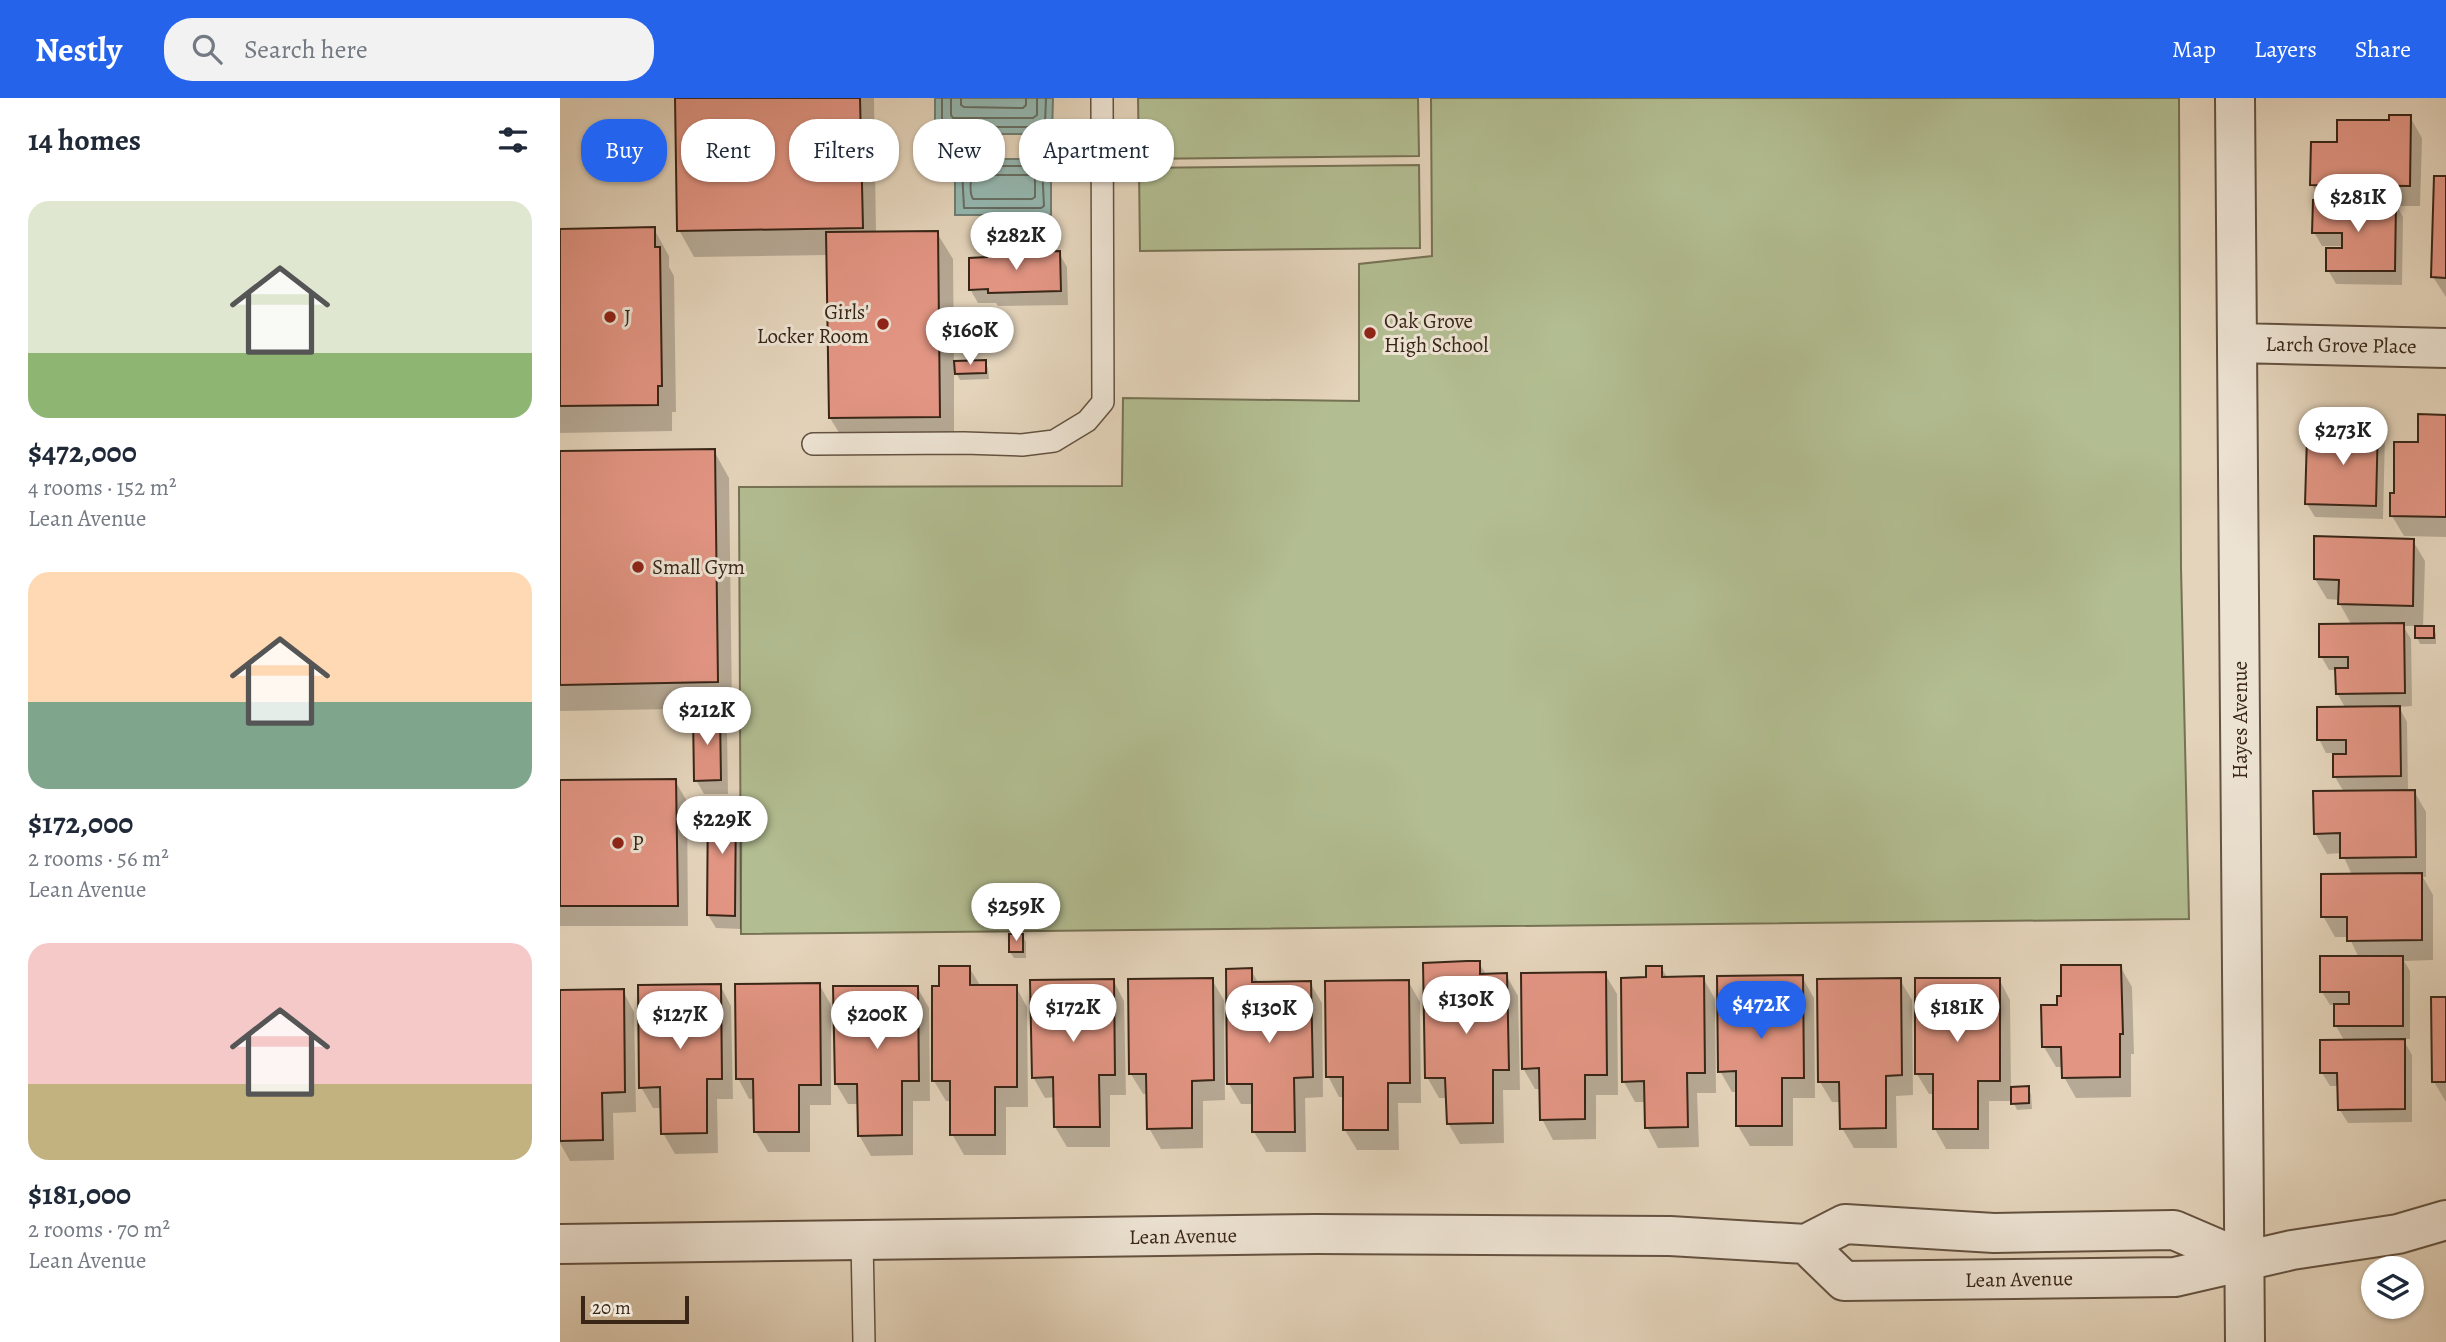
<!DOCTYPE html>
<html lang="en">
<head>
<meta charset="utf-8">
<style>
	:root { --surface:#fff; --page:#f2f2f3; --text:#1f2937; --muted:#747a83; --accent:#2563eb }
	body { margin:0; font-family:Alegreya,serif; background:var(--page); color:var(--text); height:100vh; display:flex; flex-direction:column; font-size:26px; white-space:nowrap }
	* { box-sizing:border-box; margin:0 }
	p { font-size:23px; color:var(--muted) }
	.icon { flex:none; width:38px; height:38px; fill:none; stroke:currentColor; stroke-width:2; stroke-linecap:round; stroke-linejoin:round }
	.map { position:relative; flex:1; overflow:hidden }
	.details { display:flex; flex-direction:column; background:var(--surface); width:560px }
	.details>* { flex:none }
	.hud { position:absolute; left:21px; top:21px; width:665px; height:63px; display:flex; gap:14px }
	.controls { position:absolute; left:1801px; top:1158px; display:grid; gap:14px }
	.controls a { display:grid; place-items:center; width:63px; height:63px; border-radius:50%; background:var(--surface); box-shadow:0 2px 5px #0004; font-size:35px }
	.scale { position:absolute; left:21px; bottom:18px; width:108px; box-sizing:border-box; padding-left:7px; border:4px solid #392617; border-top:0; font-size:19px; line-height:24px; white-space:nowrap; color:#392617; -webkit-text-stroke:5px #ede3d3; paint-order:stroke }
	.price { position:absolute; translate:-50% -60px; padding:0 16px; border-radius:24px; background:#fff; color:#222; font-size:23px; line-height:46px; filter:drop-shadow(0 2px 4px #0008) }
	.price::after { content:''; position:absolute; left:50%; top:42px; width:21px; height:16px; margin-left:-10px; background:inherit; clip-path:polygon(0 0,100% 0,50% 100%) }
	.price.current { background:var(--accent); color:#fff }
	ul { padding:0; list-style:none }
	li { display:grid; align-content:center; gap:14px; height:371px; padding:0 28px }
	li span { display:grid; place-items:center; height:217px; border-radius:21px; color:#555 }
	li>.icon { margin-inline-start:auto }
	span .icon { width:126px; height:126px; fill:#fffc; stroke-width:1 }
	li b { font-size:30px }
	h2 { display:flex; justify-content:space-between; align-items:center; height:84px; padding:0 28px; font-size:30px }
	.pill { padding:0 24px; border-radius:28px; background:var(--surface); box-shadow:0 2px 5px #0004; font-size:24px; line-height:63px }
	.pill.current { background:var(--accent); color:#fff }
	header { display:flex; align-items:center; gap:42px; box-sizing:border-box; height:98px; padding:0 35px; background:var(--accent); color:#fff }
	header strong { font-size:33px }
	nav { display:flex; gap:38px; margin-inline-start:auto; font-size:24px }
	.search { width:490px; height:63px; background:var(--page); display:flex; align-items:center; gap:18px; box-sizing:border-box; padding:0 24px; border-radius:28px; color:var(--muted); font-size:26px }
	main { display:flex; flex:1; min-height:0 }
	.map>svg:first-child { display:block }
	.green { fill:#b2bd91; stroke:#767254; stroke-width:2 }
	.water { fill:#95b8b1; stroke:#707e73; stroke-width:2 }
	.shadow { fill:#0003 }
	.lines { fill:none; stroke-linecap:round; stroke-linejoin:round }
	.shore { stroke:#676f64; stroke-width:2 }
	.building { fill:#e29583; stroke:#392617; stroke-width:2 }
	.service-casing { stroke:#645240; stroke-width:24 }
	.minor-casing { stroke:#645240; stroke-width:42 }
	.tertiary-casing { stroke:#645240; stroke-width:42 }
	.service { stroke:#ede3d3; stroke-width:21 }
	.minor { stroke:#ede3d3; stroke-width:38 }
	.tertiary { stroke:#ede3d3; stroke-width:38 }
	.poi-dot { fill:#8f2418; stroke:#ede3d3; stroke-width:2.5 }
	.labels { text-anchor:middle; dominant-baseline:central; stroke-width:6; stroke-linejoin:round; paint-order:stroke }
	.poi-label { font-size:21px; fill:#392617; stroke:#ede3d3; text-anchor:start }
	.street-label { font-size:21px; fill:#392617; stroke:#ede3d3 }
</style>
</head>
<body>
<header>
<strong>Nestly</strong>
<div class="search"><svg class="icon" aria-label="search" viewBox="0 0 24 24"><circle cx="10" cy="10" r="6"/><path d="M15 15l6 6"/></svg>Search here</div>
<nav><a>Map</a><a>Layers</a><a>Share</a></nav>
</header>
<main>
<section class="details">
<h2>14 homes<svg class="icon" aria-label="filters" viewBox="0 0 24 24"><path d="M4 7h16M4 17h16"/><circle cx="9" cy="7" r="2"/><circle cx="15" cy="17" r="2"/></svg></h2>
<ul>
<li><span style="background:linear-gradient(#dfe7d0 70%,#8fb573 0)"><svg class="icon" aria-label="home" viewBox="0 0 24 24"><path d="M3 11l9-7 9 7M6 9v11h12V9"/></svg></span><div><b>$472,000</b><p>4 rooms · 152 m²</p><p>Lean Avenue</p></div></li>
<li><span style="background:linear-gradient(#ffd9b3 60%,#7fa58c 0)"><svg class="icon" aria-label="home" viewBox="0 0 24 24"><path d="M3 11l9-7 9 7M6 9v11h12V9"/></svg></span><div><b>$172,000</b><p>2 rooms · 56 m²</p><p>Lean Avenue</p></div></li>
<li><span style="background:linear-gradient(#f6c9c9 65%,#c2b280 0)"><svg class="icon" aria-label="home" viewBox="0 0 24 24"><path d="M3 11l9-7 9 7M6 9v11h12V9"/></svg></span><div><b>$181,000</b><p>2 rooms · 70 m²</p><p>Lean Avenue</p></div></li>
</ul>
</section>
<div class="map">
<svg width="1886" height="1244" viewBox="0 0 1886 1244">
	<rect width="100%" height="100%" fill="#e4d4bb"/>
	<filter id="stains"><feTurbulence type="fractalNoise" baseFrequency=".00286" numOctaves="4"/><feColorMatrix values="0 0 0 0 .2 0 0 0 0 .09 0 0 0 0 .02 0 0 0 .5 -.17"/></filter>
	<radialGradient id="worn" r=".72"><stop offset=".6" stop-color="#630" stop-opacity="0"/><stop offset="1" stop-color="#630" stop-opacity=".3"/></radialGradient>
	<path class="green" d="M 578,0 L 858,0 L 859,58 L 579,61 Z
		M 871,0 L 1619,0 L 1621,470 L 1629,821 L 181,836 L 179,389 L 562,388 L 563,300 L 799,303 L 799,166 L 872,158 Z
		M 859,67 L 860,150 L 580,153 L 579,70 Z"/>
	<path class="water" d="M 375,0 L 493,0 L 492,36 L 375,36 Z
		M 395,61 L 491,61 L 491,117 L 395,117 Z"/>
	<path class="shadow" d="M 117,0 L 314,0 L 316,135 L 377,135 L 393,161 L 394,265 L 425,264 L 428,270 L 429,281 L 400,282 L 394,271 L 394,345 L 286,346 L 270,320 L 268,157 L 134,159 L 119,132 Z
		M 1850,19 L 1862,40 L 1860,108 L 1837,108 L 1843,119 L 1842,187 L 1776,186 L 1768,172 L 1784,152 L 1784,148 L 1762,148 L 1754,134 L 1762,104 L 1752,87 L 1779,45 L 1831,24 Z
		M 524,33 L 528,39 L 528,57 L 516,57 L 512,50 Z
		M 1886,80 L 1886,199 L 1873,179 Z
		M 94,131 L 109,158 L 109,169 L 114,178 L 116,314 L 112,314 L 112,333 L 0,335 L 0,133 Z
		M 499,155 L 507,169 L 508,207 L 438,208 L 436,205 L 418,205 L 410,191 Z
		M 1886,319 L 1886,439 L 1844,438 L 1832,418 L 1836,396 L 1860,345 Z
		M 1817,324 L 1825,338 L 1823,421 L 1755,419 L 1747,406 L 1787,341 Z
		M 154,353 L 169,380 L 172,610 L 0,613 L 0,355 Z
		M 1853,443 L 1865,463 L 1863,530 L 1873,530 L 1876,536 L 1876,546 L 1860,546 L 1857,539 L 1857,528 L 1843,528 L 1851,541 L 1852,608 L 1839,609 L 1847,624 L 1848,693 L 1854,693 L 1866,714 L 1866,779 L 1863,779 L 1873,797 L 1873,862 L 1844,863 L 1850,873 L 1850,941 L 1843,941 L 1852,957 L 1852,1024 L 1788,1025 L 1780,1012 L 1779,988 L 1770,988 L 1762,975 L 1785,944 L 1776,928 L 1776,907 L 1770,907 L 1762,894 L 1799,860 L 1789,839 L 1775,839 L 1763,818 L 1792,777 L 1782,755 L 1767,756 L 1755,735 L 1784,694 L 1775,679 L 1775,655 L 1766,655 L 1759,641 L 1786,611 L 1777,595 L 1777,572 L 1769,572 L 1761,558 L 1792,528 L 1780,506 L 1780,502 L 1767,501 L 1755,481 Z
		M 159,617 L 167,631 L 168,696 L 144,696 L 136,682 Z
		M 115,683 L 127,703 L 128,828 L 0,828 L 0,684 Z
		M 175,702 L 183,715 L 181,831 L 156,830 L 148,817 Z
		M 462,837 L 466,844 L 466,860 L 454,860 L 450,854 Z
		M 919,865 L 927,878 L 946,877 L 958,898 L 960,992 L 943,992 L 944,1045 L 900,1046 L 888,1025 L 888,1000 L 879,1000 L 867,979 Z
		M 1560,868 L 1572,889 L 1574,956 L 1571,956 L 1571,999 L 1516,1000 L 1504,979 L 1504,969 L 1496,969 L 1484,949 L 1498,909 Z
		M 409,869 L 421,889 L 456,889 L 467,909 L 468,1009 L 446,1009 L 446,1057 L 404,1057 L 392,1036 L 392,1003 L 386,1003 L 374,983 L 381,889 Z
		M 1101,869 L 1108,881 L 1143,880 L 1155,901 L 1156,995 L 1137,995 L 1139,1049 L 1098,1050 L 1087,1029 L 1086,1004 L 1075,1004 L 1064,984 L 1088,881 Z
		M 691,872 L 699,886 L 750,885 L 762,905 L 763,999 L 745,1000 L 746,1054 L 706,1054 L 694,1034 L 694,1006 L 681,1006 L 669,986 Z
		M 1045,876 L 1057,896 L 1058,997 L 1036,997 L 1036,1041 L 993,1042 L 982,1021 L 981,991 L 975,991 L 963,970 Z
		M 1242,879 L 1254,900 L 1255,1000 L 1233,1000 L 1233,1048 L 1190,1048 L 1178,1028 L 1178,994 L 1172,994 L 1160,973 Z
		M 1439,881 L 1450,902 L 1451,991 L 1468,990 L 1471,996 L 1472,1011 L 1457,1012 L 1453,1003 L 1429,1003 L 1429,1051 L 1386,1051 L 1375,1031 L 1375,996 L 1369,996 L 1357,976 Z
		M 553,882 L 564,903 L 566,997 L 550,997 L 550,1049 L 507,1049 L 495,1029 L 495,999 L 485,1000 L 473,979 Z
		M 652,882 L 664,902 L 665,1002 L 643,1003 L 643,1050 L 601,1051 L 589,1030 L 588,996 L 583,996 L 571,976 Z
		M 1340,882 L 1352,902 L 1353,997 L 1336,998 L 1337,1050 L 1294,1050 L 1282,1030 L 1281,1004 L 1272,1004 L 1260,984 Z
		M 848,883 L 860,904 L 861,1005 L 838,1005 L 839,1052 L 797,1052 L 785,1032 L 785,999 L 779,999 L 768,978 Z
		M 259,886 L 271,907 L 271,1007 L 250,1007 L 250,1054 L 208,1054 L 196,1034 L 195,1001 L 189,1001 L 178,980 Z
		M 160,887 L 171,908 L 173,1001 L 157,1001 L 158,1055 L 115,1056 L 103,1035 L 102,1010 L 93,1010 L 81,989 Z
		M 357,889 L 369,910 L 370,1003 L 353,1003 L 353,1057 L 311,1058 L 299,1037 L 299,1006 L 288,1006 L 276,986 Z
		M 63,893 L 74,914 L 76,1014 L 53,1015 L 54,1062 L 10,1063 L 0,1045 L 0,894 Z
		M 1886,901 L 1886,1004 L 1874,984 Z"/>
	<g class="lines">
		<path class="shore" d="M 382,0 L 382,26 L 384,29 L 482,29 L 485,26 L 486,0
			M 391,0 L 391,17 L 393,20 L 473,20 L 477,17 L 477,0
			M 401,0 L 401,7 L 404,9 L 463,10 L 466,7 L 466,0
			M 405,68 L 482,68 L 484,108 L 481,110 L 404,110 L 402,72 Z
			M 414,77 L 473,77 L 475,80 L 475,99 L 472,101 L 413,101 C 410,96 409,81 414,77 Z"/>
	</g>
	<path class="building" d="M 115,0 L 300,0 L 303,130 L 117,133 Z
		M 1829,17 L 1851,17 L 1850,88 L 1750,87 L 1751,44 L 1777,44 L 1777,22 L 1829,22 Z
		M 511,31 L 525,31 L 525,51 L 511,51 Z
		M 1874,78 L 1886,78 L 1886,180 L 1871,179 Z
		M 1753,102 L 1836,103 L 1835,173 L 1766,173 L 1766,150 L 1782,150 L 1782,135 L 1752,135 Z
		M 95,129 L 95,149 L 100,149 L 102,288 L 98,288 L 98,307 L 0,308 L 0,131 Z
		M 378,133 L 380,319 L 269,320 L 266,134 Z
		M 500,153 L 501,193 L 428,195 L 428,191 L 409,192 L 409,160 L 427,159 L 427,155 Z
		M 426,262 L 426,275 L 395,276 L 394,263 Z
		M 1858,316 L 1886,317 L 1886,419 L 1830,418 L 1830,395 L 1834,395 L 1834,344 L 1858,344 Z
		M 1786,322 L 1818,323 L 1816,408 L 1745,406 L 1747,338 L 1785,339 Z
		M 155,351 L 158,584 L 0,587 L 0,353 Z
		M 1754,438 L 1854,441 L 1853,508 L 1778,506 L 1779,482 L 1754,481 Z
		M 1844,525 L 1845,595 L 1776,596 L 1775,570 L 1788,570 L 1788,559 L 1759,559 L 1759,526 Z
		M 1855,528 L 1874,528 L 1874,540 L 1855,540 Z
		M 1840,608 L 1841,678 L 1773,679 L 1773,656 L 1786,656 L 1786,642 L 1757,642 L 1757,609 Z
		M 133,616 L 160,616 L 161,682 L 134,683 Z
		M 116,681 L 118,808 L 0,808 L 0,682 Z
		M 1855,692 L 1856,759 L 1780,760 L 1780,735 L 1754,736 L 1753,693 Z
		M 148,699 L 176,700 L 175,818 L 147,817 Z
		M 1862,775 L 1862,842 L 1787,843 L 1787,819 L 1761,819 L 1761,776 Z
		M 449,836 L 463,836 L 463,854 L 449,854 Z
		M 1760,858 L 1843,858 L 1843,928 L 1774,928 L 1774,906 L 1789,906 L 1789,894 L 1760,894 Z
		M 907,863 L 920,863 L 920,876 L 947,875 L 949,972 L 933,972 L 933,1025 L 887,1026 L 885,980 L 865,980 L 863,865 Z
		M 1501,867 L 1561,867 L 1563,936 L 1560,936 L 1560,979 L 1502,980 L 1501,949 L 1482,949 L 1481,907 L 1497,907 L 1497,898 L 1501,898 Z
		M 379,868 L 410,868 L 410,887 L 457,887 L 457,989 L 435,989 L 435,1037 L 390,1037 L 390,983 L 372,983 L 372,888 L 379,888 Z
		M 1086,868 L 1102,868 L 1102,879 L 1144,878 L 1145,975 L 1127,975 L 1128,1029 L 1085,1030 L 1084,983 L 1062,984 L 1061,880 L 1086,879 Z
		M 692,870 L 692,884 L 751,883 L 753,979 L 734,980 L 735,1034 L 692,1034 L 692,986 L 667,986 L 666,871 Z
		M 1046,874 L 1047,977 L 1025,977 L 1025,1021 L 980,1022 L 979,970 L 962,971 L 961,875 Z
		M 1243,877 L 1244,980 L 1222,980 L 1222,1028 L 1176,1028 L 1176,973 L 1158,974 L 1157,878 Z
		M 653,880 L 654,982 L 632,983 L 632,1030 L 587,1031 L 586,976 L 569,976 L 568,881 Z
		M 1341,880 L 1342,977 L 1326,978 L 1326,1030 L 1280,1031 L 1279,984 L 1258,984 L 1257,881 Z
		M 1355,880 L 1440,880 L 1440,983 L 1418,983 L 1418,1031 L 1373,1031 L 1373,976 L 1355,976 Z
		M 554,881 L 555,977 L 539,977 L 540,1029 L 494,1029 L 493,979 L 472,980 L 470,882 Z
		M 849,882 L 850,985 L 828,985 L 828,1032 L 783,1032 L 783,979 L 766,979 L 765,883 Z
		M 260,885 L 261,987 L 239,987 L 239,1034 L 194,1034 L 193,981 L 176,981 L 175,886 Z
		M 161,886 L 162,981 L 147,981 L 147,1035 L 101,1036 L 100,989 L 79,990 L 78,887 Z
		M 273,888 L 358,888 L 359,983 L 342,983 L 342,1037 L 298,1038 L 297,986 L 275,986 Z
		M 64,891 L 65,994 L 42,995 L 43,1042 L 0,1043 L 0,892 Z
		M 1871,899 L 1886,899 L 1886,984 L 1872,984 Z
		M 1845,941 L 1845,1011 L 1778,1012 L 1777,975 L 1760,975 L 1760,942 Z
		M 1469,988 L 1469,1005 L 1451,1006 L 1451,989 Z"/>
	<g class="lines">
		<g class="service-casing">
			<path id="service" d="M 253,346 L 404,345 L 462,347 L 494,343 L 527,323 L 543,304 L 542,0
				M 302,1142 L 304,1244"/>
		</g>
		<g class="minor-casing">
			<path id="minor" d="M 1675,0 L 1685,1244
				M 1677,245 L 1886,250"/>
		</g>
		<g class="tertiary-casing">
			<path id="tertiary" d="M 0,1146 L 756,1136 L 1110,1138 L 1246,1146 L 1285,1126 L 1434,1135 L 1614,1132 L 1684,1162
				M 1246,1146 L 1284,1183 L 1615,1179 L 1732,1152 L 1838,1136 L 1886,1122"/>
		</g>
		<use href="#service" class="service"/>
		<use href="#minor" class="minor"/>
		<use href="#tertiary" class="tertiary"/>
	</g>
	<g class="poi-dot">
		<circle cx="50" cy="219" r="7"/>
		<circle cx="323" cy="226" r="7"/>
		<circle cx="810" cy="235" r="7"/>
		<circle cx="78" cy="469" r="7"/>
		<circle cx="58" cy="745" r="7"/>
	</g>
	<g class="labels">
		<g class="poi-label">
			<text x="309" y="214" text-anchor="end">Girls'<tspan x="309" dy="24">Locker Room</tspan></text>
			<text x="64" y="219">J</text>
			<text x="824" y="223">Oak Grove<tspan x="824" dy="24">High School</tspan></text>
			<text x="92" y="469">Small Gym</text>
			<text x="72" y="745">P</text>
		</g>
		<g class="street-label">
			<text transform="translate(1781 247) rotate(1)">Larch Grove Place</text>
			<text transform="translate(1680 622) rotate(-90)">Hayes Avenue</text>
			<text transform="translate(623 1138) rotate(-1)">Lean Avenue</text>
			<text transform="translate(1459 1181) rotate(-1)">Lean Avenue</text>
		</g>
	</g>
	<rect width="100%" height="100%" filter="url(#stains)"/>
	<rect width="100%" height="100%" fill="url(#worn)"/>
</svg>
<div class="controls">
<a><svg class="icon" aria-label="layers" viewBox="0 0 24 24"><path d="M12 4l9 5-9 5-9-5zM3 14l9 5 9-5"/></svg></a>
</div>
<div class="scale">20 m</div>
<b class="price" style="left:1798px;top:136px">$281K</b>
<b class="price" style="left:456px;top:174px">$282K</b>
<b class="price" style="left:410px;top:269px">$160K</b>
<b class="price" style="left:1783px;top:369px">$273K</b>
<b class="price" style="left:147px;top:649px">$212K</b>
<b class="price" style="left:162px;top:758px">$229K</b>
<b class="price" style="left:456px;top:845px">$259K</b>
<b class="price" style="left:906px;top:938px">$130K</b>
<b class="price current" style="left:1201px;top:943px">$472K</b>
<b class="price" style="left:513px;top:946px">$172K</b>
<b class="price" style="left:1397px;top:946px">$181K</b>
<b class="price" style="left:709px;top:947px">$130K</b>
<b class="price" style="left:120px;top:953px">$127K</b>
<b class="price" style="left:317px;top:953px">$200K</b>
<div class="hud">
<a class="pill current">Buy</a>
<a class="pill">Rent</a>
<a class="pill">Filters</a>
<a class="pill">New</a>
<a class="pill">Apartment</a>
</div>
</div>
</main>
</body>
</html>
